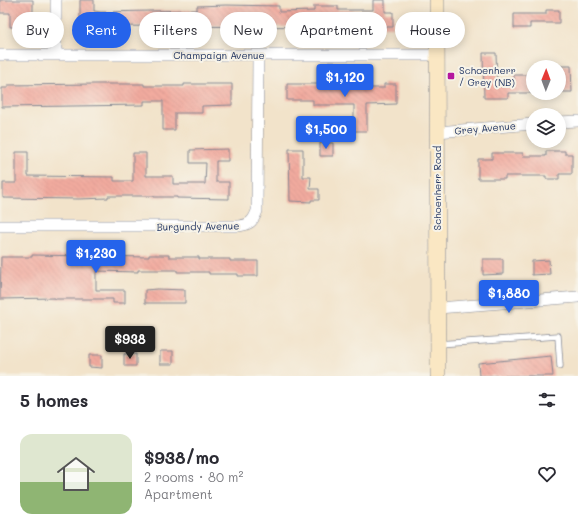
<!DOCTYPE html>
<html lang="en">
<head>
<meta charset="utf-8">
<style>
	:root { --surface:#fff; --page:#f7f7f7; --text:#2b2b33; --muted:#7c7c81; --line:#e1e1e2; --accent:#2563eb }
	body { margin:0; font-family:Mali,sans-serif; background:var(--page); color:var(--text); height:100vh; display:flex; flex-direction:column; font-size:15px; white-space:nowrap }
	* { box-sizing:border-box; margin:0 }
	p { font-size:13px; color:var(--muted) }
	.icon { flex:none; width:22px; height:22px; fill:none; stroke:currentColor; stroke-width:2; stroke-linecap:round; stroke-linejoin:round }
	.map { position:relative; height:376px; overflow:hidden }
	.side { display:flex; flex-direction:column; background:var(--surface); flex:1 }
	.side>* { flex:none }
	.top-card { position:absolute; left:12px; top:12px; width:554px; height:36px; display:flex; gap:8px }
	.needle { width:26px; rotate:1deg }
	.tools { position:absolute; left:526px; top:60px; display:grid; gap:8px }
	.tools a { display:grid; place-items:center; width:40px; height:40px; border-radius:50%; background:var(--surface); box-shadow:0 2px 10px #0003; font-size:20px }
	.price { position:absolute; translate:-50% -34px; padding:0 9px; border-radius:4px; background:var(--accent); color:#fff; font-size:13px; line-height:26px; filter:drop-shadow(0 1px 2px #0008) }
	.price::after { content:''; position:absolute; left:50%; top:24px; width:12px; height:9px; margin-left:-6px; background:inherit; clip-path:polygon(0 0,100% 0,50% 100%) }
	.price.selected { background:#222; color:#fff }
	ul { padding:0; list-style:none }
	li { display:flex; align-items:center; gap:12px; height:100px; padding:0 20px }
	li+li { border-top:1px solid var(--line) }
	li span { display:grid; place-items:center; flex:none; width:112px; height:80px; border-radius:12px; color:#555 }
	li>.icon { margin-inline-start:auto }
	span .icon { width:48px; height:48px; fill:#fffc; stroke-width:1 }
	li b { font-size:17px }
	h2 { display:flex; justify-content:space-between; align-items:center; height:48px; padding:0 20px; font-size:17px }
	.chip { padding:0 14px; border-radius:18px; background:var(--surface); box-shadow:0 2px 10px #0003; font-size:14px; line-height:36px }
	.chip.selected { background:var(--accent); color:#fff }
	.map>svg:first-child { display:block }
	.building { fill:url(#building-back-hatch) }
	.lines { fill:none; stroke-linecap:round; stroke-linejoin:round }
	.service-casing { stroke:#868994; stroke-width:7 }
	.minor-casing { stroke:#868994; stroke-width:12 }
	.secondary-casing { stroke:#868994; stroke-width:16 }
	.service { stroke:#fff; stroke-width:5.5 }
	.minor { stroke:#fff; stroke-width:11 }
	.secondary { stroke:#fae7c3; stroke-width:15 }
	.poi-dot { fill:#b5179e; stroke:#f7f3e8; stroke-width:1.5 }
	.labels { text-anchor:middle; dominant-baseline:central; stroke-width:4; stroke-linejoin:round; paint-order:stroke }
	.street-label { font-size:10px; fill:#1b2f5e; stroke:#f7f3e8 }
	.poi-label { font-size:10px; fill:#1b2f5e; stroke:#f7f3e8; text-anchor:start }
</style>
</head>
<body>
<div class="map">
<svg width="578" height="376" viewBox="0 0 578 376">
	<defs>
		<pattern id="building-back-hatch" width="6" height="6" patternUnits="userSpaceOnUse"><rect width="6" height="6" fill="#f2ab9f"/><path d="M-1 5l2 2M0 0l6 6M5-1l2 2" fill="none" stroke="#cf938b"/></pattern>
	</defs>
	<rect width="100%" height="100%" fill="#f7f3e8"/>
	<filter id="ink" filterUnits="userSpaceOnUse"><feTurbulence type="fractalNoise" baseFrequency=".025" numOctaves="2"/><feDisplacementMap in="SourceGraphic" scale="8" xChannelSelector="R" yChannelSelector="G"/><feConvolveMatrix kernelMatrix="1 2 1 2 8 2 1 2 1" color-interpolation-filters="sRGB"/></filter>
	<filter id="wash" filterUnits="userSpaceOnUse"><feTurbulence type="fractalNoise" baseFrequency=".012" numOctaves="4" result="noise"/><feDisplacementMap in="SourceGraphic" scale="16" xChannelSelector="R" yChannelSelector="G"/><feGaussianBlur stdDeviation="0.9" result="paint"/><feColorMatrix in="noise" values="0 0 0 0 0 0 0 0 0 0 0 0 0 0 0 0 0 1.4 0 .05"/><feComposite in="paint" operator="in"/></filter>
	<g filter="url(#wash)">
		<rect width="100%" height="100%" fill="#f2e3ca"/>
		<g id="blocks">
			<path class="building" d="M 0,0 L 33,0 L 33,14 L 22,14 L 22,27 L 10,27 L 10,13 L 0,13 Z
				M 80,0 L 94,0 L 94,11 L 101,12 L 197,10 L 197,6 L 226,5 L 279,6 L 279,12 L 314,11 L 314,6 L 338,6 L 338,10 L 373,10 L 373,0 L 385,0 L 385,12 L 393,12 L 393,27 L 80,26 Z
				M 546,10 L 559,10 L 559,23 L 530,23 L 530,28 L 514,28 L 514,14 L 546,14 Z
				M 483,53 L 496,53 L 497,82 L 514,82 L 514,75 L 533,75 L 533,93 L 508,93 L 508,98 L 484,98 Z
				M 559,66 L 571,66 L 572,92 L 560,92 Z
				M 96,84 L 144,84 L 144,86 L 184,86 L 184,84 L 232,84 L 232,105 L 202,106 L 202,113 L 175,113 L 175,130 L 163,130 L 163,101 L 144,101 L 144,105 L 2,107 L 2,88 L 8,88 L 8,85 Z
				M 287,84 L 338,84 L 338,85 L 364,85 L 364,88 L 384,88 L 384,84 L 396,84 L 396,104 L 367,105 L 367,131 L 354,131 L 354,105 L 313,105 L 313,100 L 287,100 Z
				M 320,143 L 333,143 L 333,156 L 320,156 Z
				M 228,149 L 228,161 L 216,161 L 216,182 L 229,182 L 229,199 L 177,198 L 177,197 L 154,197 L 154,196 L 108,196 L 108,198 L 79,199 L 3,198 L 3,183 L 16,183 L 16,152 L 28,152 L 28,176 L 114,177 L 114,181 L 133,181 L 133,153 L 146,153 L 146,176 L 173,176 L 173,184 L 205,184 L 206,163 L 190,163 L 190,150 Z
				M 289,149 L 303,149 L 303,177 L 311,177 L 310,189 L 319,189 L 319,200 L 311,200 L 311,202 L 290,201 Z
				M 546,151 L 565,151 L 565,154 L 572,154 L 572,174 L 559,174 L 559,179 L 546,179 L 546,176 L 505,176 L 505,179 L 478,179 L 478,159 L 492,159 L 492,153 L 523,153 L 523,156 L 546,156 Z
				M 32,255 L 149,257 L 149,255 L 169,255 L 169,257 L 199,257 L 199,259 L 230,259 L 230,261 L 258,261 L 258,276 L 238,276 L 238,274 L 209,274 L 209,272 L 177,272 L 177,270 L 138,270 L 138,272 L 96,271 L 96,290 L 125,290 L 125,303 L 113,303 L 113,299 L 55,299 L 55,298 L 0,299 L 1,257 L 32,257 Z
				M 483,259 L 503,259 L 503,274 L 483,275 Z
				M 549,260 L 550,274 L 532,275 L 532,261 Z
				M 157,289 L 185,290 L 185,303 L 145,303 L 145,290 Z
				M 160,351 L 173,351 L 173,364 L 160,364 Z
				M 124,354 L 136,354 L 136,366 L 124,366 Z
				M 89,355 L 102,355 L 102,368 L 89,367 Z
				M 551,356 L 553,376 L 479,376 L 478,363 Z"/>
		</g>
	</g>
	<g filter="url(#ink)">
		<use href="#blocks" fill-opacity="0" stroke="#868994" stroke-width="1"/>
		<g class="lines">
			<g class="service-casing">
				<path id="service" d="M 438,344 L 558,336 L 560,366"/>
			</g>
			<g class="minor-casing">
				<path id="minor" d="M 0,55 L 437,55
					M 56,55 L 56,0
					M 559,122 L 578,121
					M 437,132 L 533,124
					M 0,226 L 238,226 C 249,225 253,222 257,211 L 258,55
					M 438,308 L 578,297"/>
			</g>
			<g class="secondary-casing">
				<path id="secondary" d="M 437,0 L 438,376"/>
			</g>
			<use href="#service" class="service"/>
			<use href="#minor" class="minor"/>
			<use href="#secondary" class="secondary"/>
		</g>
	</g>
	<rect class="poi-dot" x="447" y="72" width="8" height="8" rx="2"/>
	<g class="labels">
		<g class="street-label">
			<text x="219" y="55">Champaign Avenue</text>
			<text transform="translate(485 128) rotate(-5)">Grey Avenue</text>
			<text transform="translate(437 188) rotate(-90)">Schoenherr Road</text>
			<text transform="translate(198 226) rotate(-1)">Burgundy Avenue</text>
		</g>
		<g class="poi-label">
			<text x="459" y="70">Schoenherr<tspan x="459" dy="12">/ Grey (NB)</tspan></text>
		</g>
	</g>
</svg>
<div class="tools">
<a><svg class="needle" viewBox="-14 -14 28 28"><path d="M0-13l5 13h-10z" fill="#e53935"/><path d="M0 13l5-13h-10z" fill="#7c7c81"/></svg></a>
<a><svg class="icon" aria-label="layers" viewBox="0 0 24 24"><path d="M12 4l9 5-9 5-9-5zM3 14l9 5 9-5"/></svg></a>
</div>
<b class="price" style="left:345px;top:98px">$1,120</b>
<b class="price" style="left:326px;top:150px">$1,500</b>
<b class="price" style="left:96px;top:274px">$1,230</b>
<b class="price" style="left:509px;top:314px">$1,880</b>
<b class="price selected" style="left:130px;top:360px">$938</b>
<div class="top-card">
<a class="chip">Buy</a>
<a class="chip selected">Rent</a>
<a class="chip">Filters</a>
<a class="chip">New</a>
<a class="chip">Apartment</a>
<a class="chip">House</a>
</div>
</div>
<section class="side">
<h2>5 homes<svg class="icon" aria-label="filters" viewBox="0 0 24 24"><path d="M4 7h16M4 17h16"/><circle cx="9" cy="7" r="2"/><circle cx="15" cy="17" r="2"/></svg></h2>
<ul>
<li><span style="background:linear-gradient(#dfe7d0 60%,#8fb573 0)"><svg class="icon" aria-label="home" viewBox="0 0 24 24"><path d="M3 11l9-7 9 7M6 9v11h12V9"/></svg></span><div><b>$938/mo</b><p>2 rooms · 80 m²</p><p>Apartment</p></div><svg class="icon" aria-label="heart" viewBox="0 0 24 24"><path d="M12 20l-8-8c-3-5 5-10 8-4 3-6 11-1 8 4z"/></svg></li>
</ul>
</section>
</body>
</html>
